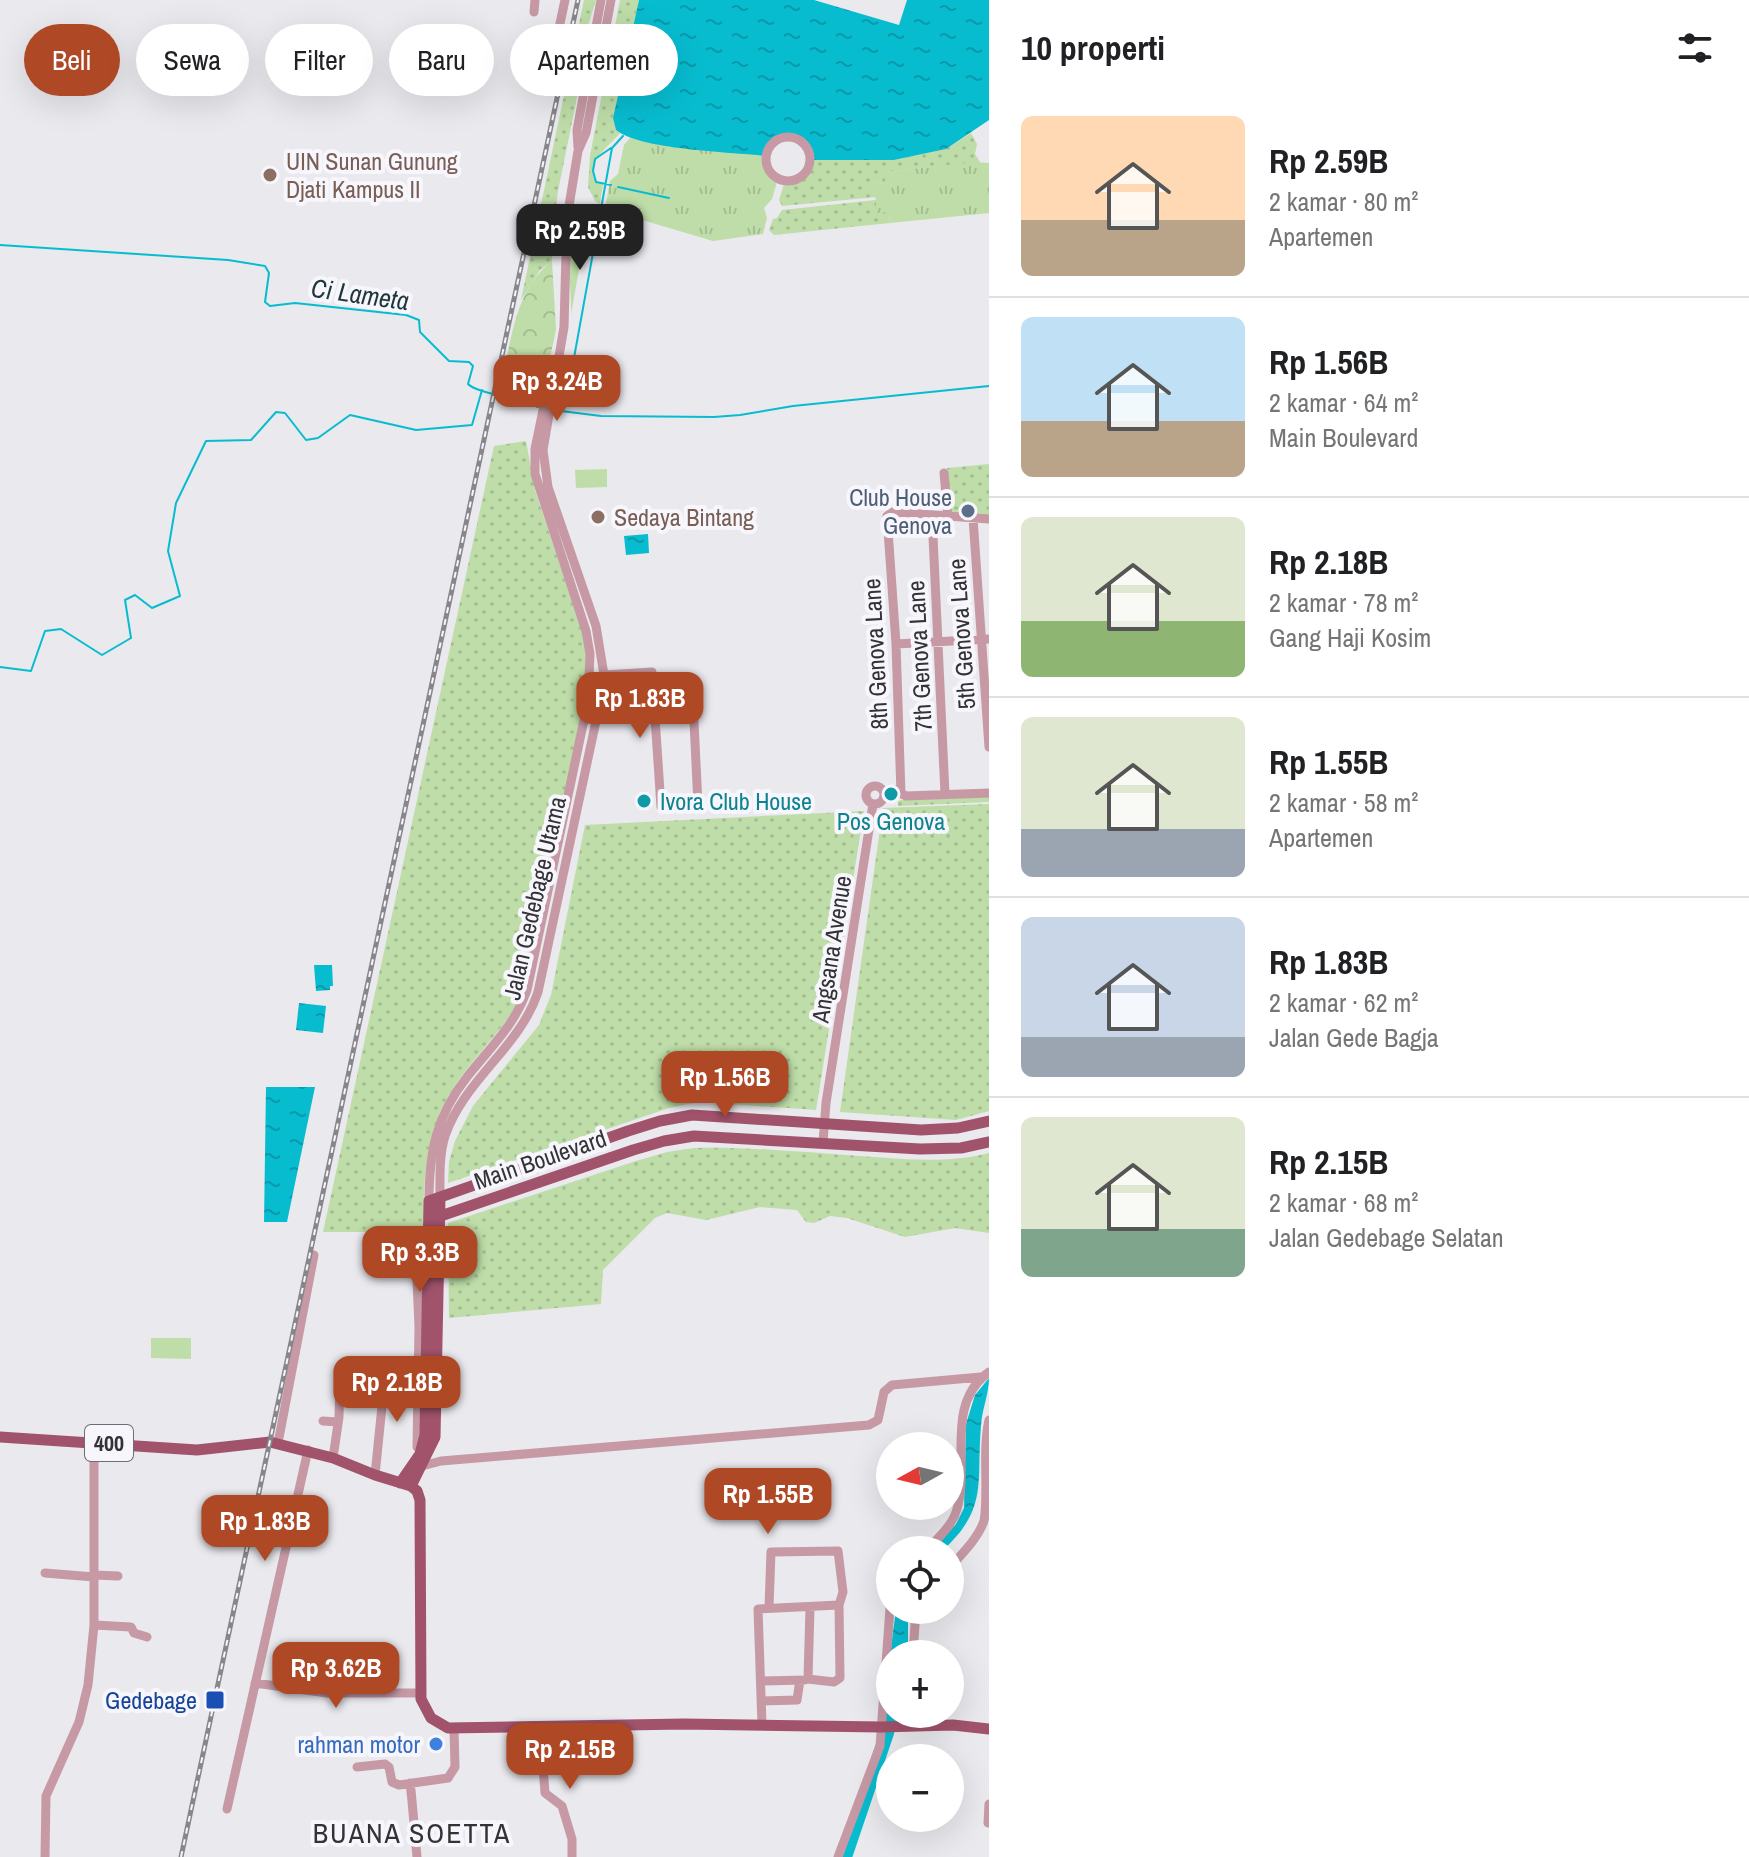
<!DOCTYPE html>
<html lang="id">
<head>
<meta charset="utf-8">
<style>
	:root { --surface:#fff; --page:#f6f6f6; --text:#202124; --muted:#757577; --line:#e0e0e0; --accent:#af4825 }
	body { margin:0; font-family:"Archivo Narrow",sans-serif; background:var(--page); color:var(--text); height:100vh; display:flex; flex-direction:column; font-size:30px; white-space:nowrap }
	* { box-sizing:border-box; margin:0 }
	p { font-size:26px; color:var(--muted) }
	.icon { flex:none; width:44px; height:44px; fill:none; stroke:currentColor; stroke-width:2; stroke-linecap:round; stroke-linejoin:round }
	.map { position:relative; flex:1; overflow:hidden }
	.side { display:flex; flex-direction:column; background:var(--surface); width:760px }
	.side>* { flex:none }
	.guide { position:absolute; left:24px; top:24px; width:760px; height:72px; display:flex; gap:16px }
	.needle { width:52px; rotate:262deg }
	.controls { position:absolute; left:876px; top:1432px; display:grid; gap:16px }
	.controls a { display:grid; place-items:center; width:88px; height:88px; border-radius:50%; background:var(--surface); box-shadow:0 8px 32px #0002; font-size:40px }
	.price { position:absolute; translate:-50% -68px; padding:0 18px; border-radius:16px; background:var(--accent); color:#fff; font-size:26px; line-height:52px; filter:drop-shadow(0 2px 4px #0008) }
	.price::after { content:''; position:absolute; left:50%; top:48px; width:24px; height:18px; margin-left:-12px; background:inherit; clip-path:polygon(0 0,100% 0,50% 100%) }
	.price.active { background:#222; color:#fff }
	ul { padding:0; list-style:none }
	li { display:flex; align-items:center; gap:24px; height:200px; padding:0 32px }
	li+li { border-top:2px solid var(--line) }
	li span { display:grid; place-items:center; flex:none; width:224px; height:160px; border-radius:12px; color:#555 }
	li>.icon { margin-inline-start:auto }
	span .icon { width:96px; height:96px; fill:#fffc; stroke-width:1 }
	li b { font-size:34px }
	h2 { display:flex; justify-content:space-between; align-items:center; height:96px; padding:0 32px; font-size:34px }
	.chip { padding:0 28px; border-radius:36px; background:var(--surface); box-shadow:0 8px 32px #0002; font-size:28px; line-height:72px }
	.chip.active { background:var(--accent); color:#fff }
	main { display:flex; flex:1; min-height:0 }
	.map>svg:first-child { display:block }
	.grass { fill:url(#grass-dots) }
	.forest { fill:url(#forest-crowns) }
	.park { fill:url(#park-tufts) }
	.garden { fill:#bedda8 }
	.water { fill:url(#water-ripples) }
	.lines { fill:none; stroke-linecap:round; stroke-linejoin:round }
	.stream { stroke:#08bcd0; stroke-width:2 }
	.river { stroke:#08bcd0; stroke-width:14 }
	.minor-tunnel { stroke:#c5c5c9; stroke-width:9; stroke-dasharray:9 4.5; stroke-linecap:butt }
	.minor { stroke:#c699a5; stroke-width:9 }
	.major { stroke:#a1536c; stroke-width:11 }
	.rail-casing { stroke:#87878b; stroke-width:5 }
	.rail { stroke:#f7f6fc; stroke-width:2; stroke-dasharray:6; stroke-linecap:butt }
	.education-dot { fill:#8d6e63; stroke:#f7f6fc; stroke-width:3 }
	.service-dot { fill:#5c6f8a; stroke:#f7f6fc; stroke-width:3 }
	.culture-dot { fill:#0f9aa8; stroke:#f7f6fc; stroke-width:3 }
	.transit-dot { fill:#1a4fb4; stroke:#f7f6fc; stroke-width:3 }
	.shop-dot { fill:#3f7fe0; stroke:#f7f6fc; stroke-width:3 }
	.labels { text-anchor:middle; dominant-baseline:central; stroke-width:8; stroke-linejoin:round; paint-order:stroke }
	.shield { fill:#f7f6fc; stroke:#6e6e71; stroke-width:2 }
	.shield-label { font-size:22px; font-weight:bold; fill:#333335 }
	.education-label { font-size:24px; fill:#785e54; stroke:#f7f6fc; text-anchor:start }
	.service-label { font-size:24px; fill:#4e5e75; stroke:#f7f6fc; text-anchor:end }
	.street-label { font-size:24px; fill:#333335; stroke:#f7f6fc }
	.culture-label { font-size:24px; fill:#0d838f; stroke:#f7f6fc; text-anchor:start }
	.transit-label { font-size:24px; fill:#164399; stroke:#f7f6fc; text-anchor:end }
	.shop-label { font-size:24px; fill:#366cbe; stroke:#f7f6fc; text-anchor:end }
	.water-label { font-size:26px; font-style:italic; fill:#1f373b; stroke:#f7f6fc }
	.quarter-label { font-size:28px; letter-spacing:2px; fill:#333335; stroke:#f7f6fc }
</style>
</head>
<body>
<main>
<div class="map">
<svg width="989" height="1857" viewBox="0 0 989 1857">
	<defs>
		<pattern id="grass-dots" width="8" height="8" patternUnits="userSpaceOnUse" patternTransform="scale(2)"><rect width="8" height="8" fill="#bedda8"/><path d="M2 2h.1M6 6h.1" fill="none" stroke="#a4be91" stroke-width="1.8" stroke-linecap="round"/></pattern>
		<pattern id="forest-crowns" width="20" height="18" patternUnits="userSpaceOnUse" patternTransform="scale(2)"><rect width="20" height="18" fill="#bedda8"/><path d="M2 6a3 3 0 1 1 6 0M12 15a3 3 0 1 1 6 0" fill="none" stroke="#a4be91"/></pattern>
		<pattern id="park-tufts" width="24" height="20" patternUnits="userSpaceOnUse" patternTransform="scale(2)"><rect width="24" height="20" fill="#bedda8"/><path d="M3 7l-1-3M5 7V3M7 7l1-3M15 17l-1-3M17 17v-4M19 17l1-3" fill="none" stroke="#a4be91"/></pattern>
		<pattern id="water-ripples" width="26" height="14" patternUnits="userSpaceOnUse" patternTransform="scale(2)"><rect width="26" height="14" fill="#08bcd0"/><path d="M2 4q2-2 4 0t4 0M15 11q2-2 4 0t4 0" fill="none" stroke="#0999aa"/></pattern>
	</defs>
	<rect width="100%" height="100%" fill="#e9e9ee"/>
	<path class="grass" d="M 584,0 L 596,0 L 584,39 L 583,68 L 558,191 L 553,228 L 552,261 L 540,270 L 521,300 Z
		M 620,0 L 639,0 L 613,118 L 616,130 L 620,133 C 606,150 588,158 595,182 L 603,184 L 600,204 L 595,201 L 588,187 L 590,156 Z
		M 971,133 L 977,144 L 975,154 L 980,162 L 885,172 L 886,183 L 875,184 L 876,197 L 782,206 L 779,200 L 785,181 L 801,176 L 810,160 L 894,160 L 946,149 Z
		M 876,200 L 889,211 L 890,223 L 774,235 L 769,230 L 773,219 L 777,218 L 782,210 Z
		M 526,441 L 535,490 L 582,632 L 587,654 L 585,700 L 525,989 C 507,1028 475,1054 452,1090 C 418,1143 424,1205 424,1265 L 419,1265 L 418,1256 L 410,1232 L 323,1232 L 494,446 Z
		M 989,464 L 989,517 L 950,513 L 947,468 Z
		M 989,795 L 989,802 L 898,806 L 898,801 L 905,799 Z
		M 989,804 L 989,1111 L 956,1120 L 840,1112 L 883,808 Z
		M 864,811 L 816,1110 L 698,1102 L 669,1108 L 448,1183 L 449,1162 L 455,1141 L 473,1106 L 539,1025 L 551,995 L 585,825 Z
		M 694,1148 C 750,1147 805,1152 860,1156 C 903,1159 947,1164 989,1153 L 989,1233 L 955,1228 L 905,1237 L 847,1218 L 830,1216 L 814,1223 L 806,1222 L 797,1210 L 760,1207 L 706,1220 L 667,1213 L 655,1218 L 603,1270 L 601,1304 L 449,1318 L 448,1223 L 636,1161 L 667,1152 Z"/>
	<path class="forest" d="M 552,261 L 556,330 L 541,399 L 501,387 C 511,343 514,290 552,261 Z"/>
	<path class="park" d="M 630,138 L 664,145 L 766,156 L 769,170 L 778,178 L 772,199 L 764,208 L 767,218 L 763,234 L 713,241 L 605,209 L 610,181 L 618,174 L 624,145 Z
		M 975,162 L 989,163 L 989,213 L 890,223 L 889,212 L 877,213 L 874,184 L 885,183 L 885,172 Z"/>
	<path class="garden" d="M 575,222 L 581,223 L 585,236 L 571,314 C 572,290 564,241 575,222 Z
		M 607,469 L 607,487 L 576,488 L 575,470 Z
		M 151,1338 L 191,1338 L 191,1359 L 151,1358 Z"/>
	<path class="water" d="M 639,0 L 814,0 L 899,25 L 907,0 L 989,0 L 989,120 L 946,149 L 894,160 L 810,160 L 804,144 L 789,137 L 775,141 L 766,156 C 732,152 640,150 616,130 L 613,118 Z
		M 648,534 L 649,553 L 626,555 L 624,536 Z
		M 314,965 L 332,965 L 333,986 L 330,986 L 330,990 L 316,991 Z
		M 299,1003 L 326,1006 L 323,1033 L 296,1030 Z
		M 266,1087 L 315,1087 L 287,1222 L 264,1222 Z
		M 989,1378 C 989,1394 982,1409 981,1426 C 976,1482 989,1508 943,1550 L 933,1550 L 956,1524 L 964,1508 L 966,1424 L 975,1395 Z
		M 896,1610 L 908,1610 L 908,1654 L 890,1654 Z"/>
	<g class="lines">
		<path class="stream" d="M 611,185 L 596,182 L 593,171 L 595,159 L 611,148
			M 618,187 L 669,198
			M 0,245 L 228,260 L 265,266 L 269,273 L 265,302 L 270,306 L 295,303 L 406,315 L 419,320 L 420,332 L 449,361 L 469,362 L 473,366 L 468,384 C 476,393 522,399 538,407
			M 568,391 L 612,148 L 623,136
			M 553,410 L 601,416 L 714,417 L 740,415 L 793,406 L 989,386
			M 563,411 L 565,403
			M 0,667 L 31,671 L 45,631 L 61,629 L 102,655 L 131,638 L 125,600 L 135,595 L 152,608 L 180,596 L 168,551 L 176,503 L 206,441 L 251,440 L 276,412 L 285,413 L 306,440 L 318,438 L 350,415 L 416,430 L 472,425 L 482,390"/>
		<path class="river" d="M 845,1857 L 887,1733 L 890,1712"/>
		<path class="minor-tunnel" d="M 888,798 L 895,797"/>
		<path class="minor" d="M 534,12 L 535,0
			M 539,77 L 544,78 L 549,75 L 565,0
			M766 159a22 22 0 1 1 44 0a22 22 0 1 1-44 0Z
			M 578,147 L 577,130 L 601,0
			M 944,473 L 948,517
			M 932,515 L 945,794
			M 973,518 L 989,747
			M 896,644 L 989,639
			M 604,675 L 652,672 L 661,807 L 698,805 L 693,701
			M866 795a9 9 0 1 1 18 0a9 9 0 1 1-18 0Z
			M 895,790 L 906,796 L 989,793
			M 901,794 L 896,644 L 887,516 L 893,512 L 989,519
			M 823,1142 L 826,1103 L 873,804
			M 440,1197 C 440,1176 439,1156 445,1136 C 464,1080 520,1047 538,992 L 602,693 L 604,675 L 596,626 L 548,487 L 543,450 L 564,327 L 567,218 L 578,151 L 586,133 L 611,0
			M 429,1201 C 429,1152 436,1116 467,1077 C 489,1049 515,1025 527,990 L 588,701 L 590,654 L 586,631 L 535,474 L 535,449 L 547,391 L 552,387
			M 323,1421 L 338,1422
			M 278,1443 L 314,1255
			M 417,1447 L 419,1327 L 417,1281
			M 333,1458 L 339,1417 L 340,1374
			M 422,1466 L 441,1461 L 869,1425 L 878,1420 L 884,1392 L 892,1385 L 981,1377
			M 375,1475 L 386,1367
			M 927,1550 C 938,1538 953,1525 957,1509 C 970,1465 944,1404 989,1372
			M 950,1567 C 962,1554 978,1538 984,1521 C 989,1494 982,1450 989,1420
			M 45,1573 L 94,1577
			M 94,1575 L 118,1576
			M 810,1607 L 808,1679 L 834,1682 L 840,1678 L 839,1605
			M 94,1625 L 131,1627 L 134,1633 L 147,1637
			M 913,1654 L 916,1610
			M 761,1681 L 805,1680
			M 255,1683 L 327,1693 L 420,1693
			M 761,1701 L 797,1700 L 800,1680
			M 762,1725 L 758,1609 L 839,1605 L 843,1592 L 838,1551 L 771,1552 L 769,1607
			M 540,1727 L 545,1793 L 562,1806 L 572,1839 L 572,1857
			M 357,1767 L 385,1764 L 389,1767 L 392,1782 L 399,1785 L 448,1778 L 455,1767 L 454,1729
			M 410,1783 L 412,1801 L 411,1790
			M 412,1801 L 417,1857
			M 227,1809 L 308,1450
			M 988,1823 L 989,1804
			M 45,1857 L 46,1796 L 79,1722 L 88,1685 L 94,1625 L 94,1442
			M 838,1857 L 880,1746 L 890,1608"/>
		<path class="major" d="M 429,1220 L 633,1150 L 664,1141 L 694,1136 L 920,1149 L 961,1148 L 989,1142
			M 0,1437 L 197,1450 L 270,1442 L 333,1458 L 375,1475 L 411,1486 L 417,1491 L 420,1500 L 421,1699 L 431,1718 L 448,1728 L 684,1724 L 881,1727 L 953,1725 L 989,1729
			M 400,1483 L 420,1454 L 425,1435 L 429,1201 L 628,1131 L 660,1121 L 692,1115 L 921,1130 L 958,1128 L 989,1121
			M 411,1486 L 435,1437 L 440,1197"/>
		<g class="rail-casing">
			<path id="rail" d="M 181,1857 L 578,0"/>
		</g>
		<use href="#rail" class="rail"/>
	</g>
	<g class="education-dot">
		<circle cx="270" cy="175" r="8"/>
		<circle cx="598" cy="517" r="8"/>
	</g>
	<circle class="service-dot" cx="968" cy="511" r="8"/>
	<g class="culture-dot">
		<circle cx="891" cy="794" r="8"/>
		<circle cx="644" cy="801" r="8"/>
	</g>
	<rect class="transit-dot" x="205" y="1690" width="20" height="20" rx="4"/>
	<circle class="shop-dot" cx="436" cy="1744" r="8"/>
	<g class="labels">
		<rect class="shield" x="85" y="1425" width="48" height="36" rx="6"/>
		<g class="shield-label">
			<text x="109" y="1443">400</text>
		</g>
		<g class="education-label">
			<text x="286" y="161">UIN Sunan Gunung<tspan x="286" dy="28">Djati Kampus II</tspan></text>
			<text x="614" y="517">Sedaya Bintang</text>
		</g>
		<g class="service-label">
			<text x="952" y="497">Club House<tspan x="952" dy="28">Genova</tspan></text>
		</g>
		<g class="street-label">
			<text transform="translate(961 634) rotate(-94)">5th Genova Lane</text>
			<text transform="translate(875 654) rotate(-93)">8th Genova Lane</text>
			<text transform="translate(919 656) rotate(-93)">7th Genova Lane</text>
			<text transform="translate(534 898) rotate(-77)">Jalan Gedebage Utama</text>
			<text transform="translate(831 949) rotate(-81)">Angsana Avenue</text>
			<text transform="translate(540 1159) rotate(-19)">Main Boulevard</text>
		</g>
		<g class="culture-label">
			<text x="660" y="801">Ivora Club House</text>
			<text x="891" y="821" text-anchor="middle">Pos Genova</text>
		</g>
		<g class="transit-label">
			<text x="197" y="1700">Gedebage</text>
		</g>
		<g class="shop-label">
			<text x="420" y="1744">rahman motor</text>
		</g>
		<g class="water-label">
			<text transform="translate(360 294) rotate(8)">Ci Lameta</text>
		</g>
		<g class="quarter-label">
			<text x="412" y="1833">BUANA SOETTA</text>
		</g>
	</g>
</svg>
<div class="controls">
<a><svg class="needle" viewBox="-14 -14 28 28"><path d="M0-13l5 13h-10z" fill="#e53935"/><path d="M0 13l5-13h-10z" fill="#757577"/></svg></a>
<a><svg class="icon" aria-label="locate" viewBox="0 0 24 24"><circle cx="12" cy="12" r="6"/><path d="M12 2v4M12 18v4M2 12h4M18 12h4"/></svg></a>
<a>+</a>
<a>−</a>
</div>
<b class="price active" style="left:580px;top:272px">Rp 2.59B</b>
<b class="price" style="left:557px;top:423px">Rp 3.24B</b>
<b class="price" style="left:640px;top:740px">Rp 1.83B</b>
<b class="price" style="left:725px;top:1119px">Rp 1.56B</b>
<b class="price" style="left:420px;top:1294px">Rp 3.3B</b>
<b class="price" style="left:397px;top:1424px">Rp 2.18B</b>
<b class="price" style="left:768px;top:1536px">Rp 1.55B</b>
<b class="price" style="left:265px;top:1563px">Rp 1.83B</b>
<b class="price" style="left:336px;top:1710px">Rp 3.62B</b>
<b class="price" style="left:570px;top:1791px">Rp 2.15B</b>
<div class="guide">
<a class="chip active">Beli</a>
<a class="chip">Sewa</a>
<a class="chip">Filter</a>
<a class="chip">Baru</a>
<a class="chip">Apartemen</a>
</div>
</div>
<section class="side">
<h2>10 properti<svg class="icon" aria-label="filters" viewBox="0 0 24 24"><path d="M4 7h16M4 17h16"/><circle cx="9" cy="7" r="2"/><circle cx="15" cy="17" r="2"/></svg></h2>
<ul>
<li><span style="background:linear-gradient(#ffd9b3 65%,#b9a48a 0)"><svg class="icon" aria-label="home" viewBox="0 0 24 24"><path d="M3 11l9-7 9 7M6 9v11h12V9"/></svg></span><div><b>Rp 2.59B</b><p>2 kamar · 80 m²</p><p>Apartemen</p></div></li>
<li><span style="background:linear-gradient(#bfe0f5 65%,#b9a48a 0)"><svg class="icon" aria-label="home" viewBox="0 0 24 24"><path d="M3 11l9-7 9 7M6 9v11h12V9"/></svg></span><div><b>Rp 1.56B</b><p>2 kamar · 64 m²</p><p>Main Boulevard</p></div></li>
<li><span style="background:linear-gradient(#dfe7d0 65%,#8fb573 0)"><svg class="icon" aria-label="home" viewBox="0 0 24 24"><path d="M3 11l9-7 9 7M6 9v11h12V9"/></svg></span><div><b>Rp 2.18B</b><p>2 kamar · 78 m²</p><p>Gang Haji Kosim</p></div></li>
<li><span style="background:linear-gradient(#dfe7d0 70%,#9aa5b1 0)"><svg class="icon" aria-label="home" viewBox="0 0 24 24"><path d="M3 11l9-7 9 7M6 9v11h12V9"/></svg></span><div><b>Rp 1.55B</b><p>2 kamar · 58 m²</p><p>Apartemen</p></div></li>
<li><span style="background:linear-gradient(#c9d6e8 75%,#9aa5b1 0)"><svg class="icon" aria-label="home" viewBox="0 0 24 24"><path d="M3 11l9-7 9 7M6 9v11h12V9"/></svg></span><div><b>Rp 1.83B</b><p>2 kamar · 62 m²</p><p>Jalan Gede Bagja</p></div></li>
<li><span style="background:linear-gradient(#dfe7d0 70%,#7fa58c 0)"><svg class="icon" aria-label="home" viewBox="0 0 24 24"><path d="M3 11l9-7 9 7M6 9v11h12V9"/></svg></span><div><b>Rp 2.15B</b><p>2 kamar · 68 m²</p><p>Jalan Gedebage Selatan</p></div></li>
</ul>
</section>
</main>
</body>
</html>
